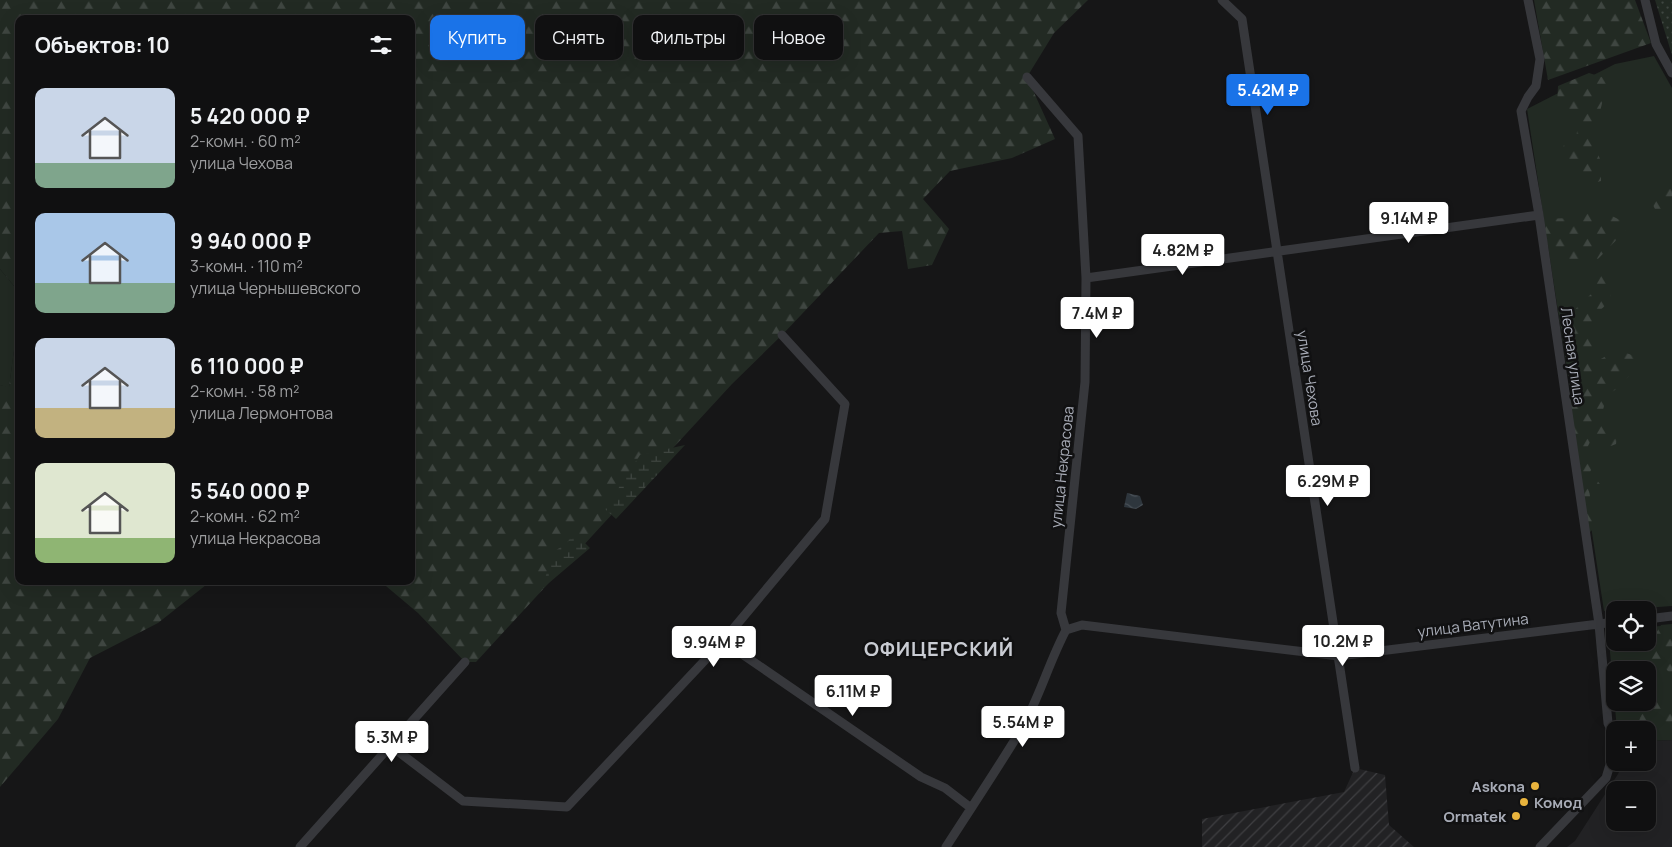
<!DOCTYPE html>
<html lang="ru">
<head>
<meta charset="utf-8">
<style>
	:root { --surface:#101011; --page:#1e1e1f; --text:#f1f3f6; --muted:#9c9d9f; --line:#303031; --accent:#1a73e8 }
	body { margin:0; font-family:Manrope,sans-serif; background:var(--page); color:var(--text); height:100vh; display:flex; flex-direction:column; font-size:19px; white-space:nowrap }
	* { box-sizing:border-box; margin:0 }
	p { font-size:16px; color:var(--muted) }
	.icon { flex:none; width:28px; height:28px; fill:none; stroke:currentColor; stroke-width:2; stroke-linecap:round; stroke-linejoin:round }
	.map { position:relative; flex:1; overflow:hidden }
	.panel { position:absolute; left:15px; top:15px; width:400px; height:570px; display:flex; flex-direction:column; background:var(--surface); border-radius:10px; box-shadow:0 5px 20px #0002,0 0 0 1px var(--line) }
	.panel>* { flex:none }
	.banner { position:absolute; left:430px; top:15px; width:475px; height:45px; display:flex; gap:10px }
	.buttons { position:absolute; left:1606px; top:601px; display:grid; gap:10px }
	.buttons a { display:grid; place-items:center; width:50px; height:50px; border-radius:10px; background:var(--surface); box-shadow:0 5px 20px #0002,0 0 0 1px var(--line); font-size:25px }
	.price { position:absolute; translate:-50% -42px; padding:0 11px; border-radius:5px; background:#fff; color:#222; font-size:16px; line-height:32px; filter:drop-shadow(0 1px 2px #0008) }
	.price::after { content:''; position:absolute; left:50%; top:30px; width:15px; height:11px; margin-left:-8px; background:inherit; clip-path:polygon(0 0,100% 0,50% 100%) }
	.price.selected { background:var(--accent); color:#fff }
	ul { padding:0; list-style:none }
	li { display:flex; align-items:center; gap:15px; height:125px; padding:0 20px }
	li span { display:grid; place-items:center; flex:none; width:140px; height:100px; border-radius:10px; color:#555 }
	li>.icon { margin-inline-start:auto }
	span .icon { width:60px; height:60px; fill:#fffc; stroke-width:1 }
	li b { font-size:21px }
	h2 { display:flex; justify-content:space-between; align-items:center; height:60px; padding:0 20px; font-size:21px }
	.chip { padding:0 18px; border-radius:10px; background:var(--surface); box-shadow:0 5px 20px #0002,0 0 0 1px var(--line); font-size:18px; line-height:45px }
	.chip.selected { background:var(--accent); color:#fff }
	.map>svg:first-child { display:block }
	.built { fill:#222224; fill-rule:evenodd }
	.industrial { fill:url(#industrial-furrows) }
	.grass { fill:#222a23; fill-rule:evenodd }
	.forest { fill:url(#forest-firs) }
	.wetland { fill:url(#wetland-marsh) }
	.garden { fill:url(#garden-dots) }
	.water { fill:url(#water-waves) }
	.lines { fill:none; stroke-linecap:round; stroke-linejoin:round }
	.minor { stroke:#37383c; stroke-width:9 }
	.poi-dot { fill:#e8b33d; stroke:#111112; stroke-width:2 }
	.labels { text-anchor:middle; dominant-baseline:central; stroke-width:5; stroke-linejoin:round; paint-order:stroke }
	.street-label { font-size:15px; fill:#a8acb7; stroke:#111112 }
	.poi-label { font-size:15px; font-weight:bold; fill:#a8acb7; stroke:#111112; text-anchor:end }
	.district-label { font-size:20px; font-weight:bold; letter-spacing:1px; fill:#c9ccd3; stroke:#111112 }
</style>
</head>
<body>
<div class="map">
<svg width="1672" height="847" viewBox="0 0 1672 847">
	<defs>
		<pattern id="industrial-furrows" width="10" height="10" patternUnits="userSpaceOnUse" patternTransform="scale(1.25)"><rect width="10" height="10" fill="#222224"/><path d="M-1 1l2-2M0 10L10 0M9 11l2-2" fill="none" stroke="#3f3f42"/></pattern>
		<pattern id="forest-firs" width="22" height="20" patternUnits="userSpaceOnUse" patternTransform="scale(1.25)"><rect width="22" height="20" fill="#222a23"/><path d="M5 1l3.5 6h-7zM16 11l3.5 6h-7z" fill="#3f4641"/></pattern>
		<pattern id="wetland-marsh" width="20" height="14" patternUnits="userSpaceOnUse" patternTransform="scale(1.25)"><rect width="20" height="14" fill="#222a23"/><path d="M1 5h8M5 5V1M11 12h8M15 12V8" fill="none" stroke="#3f4641"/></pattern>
		<pattern id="garden-dots" width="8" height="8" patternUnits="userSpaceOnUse" patternTransform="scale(1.25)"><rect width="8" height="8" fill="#222a23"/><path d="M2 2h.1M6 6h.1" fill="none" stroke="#3f4641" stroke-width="1.8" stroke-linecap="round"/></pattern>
		<pattern id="water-waves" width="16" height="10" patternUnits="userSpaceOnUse" patternTransform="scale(1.25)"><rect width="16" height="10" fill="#2e363d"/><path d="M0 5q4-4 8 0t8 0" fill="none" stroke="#495057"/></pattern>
	</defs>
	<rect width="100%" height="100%" fill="#161617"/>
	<path class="built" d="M 1672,740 L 1672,847 L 1567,847 L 1575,841 L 1618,774 L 1623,763 L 1648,762 L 1648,741 ZM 1615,790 L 1648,790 L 1648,822 L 1615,822 Z"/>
	<path class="industrial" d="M 1355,768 L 1385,775 L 1389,825 L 1414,847 L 1202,847 L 1202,819 L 1344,792 Z"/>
	<path class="grass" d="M 1654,56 L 1672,88 L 1672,606 L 1604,611 L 1527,109 L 1615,64 Z
		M 0,269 L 19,292 L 19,313 L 9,388 L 0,385 Z
		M 1672,625 L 1672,740 L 1648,741 L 1648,730 L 1617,730 L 1608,630 L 1615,630 L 1615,642 L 1648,642 L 1648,627 ZM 1615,670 L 1648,670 L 1648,702 L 1615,702 Z"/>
	<path class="forest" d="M 0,0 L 1088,0 L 1054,33 L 1027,77 L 1055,139 L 1012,158 L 950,171 L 923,199 L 949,229 L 932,265 L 908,269 L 902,231 L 879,233 L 782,335 L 732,384 L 476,662 L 465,662 L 418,613 L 380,581 L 411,581 L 411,19 L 19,19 L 19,292 L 0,269 Z
		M 1534,0 L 1635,0 L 1651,43 L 1548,80 Z
		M 1589,73 L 1608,79 L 1593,140 L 1601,162 L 1601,181 L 1586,185 L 1566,160 L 1563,146 L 1576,139 L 1579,116 L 1557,106 L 1558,86 Z
		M 1672,185 L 1672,205 L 1658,215 L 1650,199 L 1663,186 Z
		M 1598,209 L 1620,220 L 1626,230 L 1596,261 L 1572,266 L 1545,242 L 1541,219 L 1571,218 Z
		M 1593,273 L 1603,274 L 1612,279 L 1610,301 L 1594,316 L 1595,339 L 1589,357 L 1599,360 L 1617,350 L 1638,357 L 1637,368 L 1615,390 L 1607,395 L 1600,421 L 1607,431 L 1617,436 L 1616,444 L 1606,448 L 1591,440 L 1587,448 L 1594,464 L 1590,472 L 1604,489 L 1589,490 L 1595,527 L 1590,532 L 1588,528 L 1568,393 L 1580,390 L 1585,376 L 1579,356 L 1568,353 L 1565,321 L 1581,303 L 1597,289 L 1590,284 Z
		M 19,313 L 19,581 L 211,581 L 158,623 L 90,658 L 58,719 L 0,787 L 0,385 L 9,387 Z
		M 1672,624 L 1672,675 L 1666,669 L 1637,665 L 1661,625 Z
		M 1665,696 L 1669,710 L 1672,710 L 1672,727 L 1660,728 L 1661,719 L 1637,729 C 1642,708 1645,704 1665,696 Z"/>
	<path class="wetland" d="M 685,445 L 616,519 L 605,509 L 640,455 Z
		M 577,535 L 590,548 L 543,588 L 551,554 Z"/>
	<path class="garden" d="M 1655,0 L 1672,0 L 1672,55 Z"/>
	<path class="water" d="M 1127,493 L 1140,496 L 1143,505 L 1136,509 L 1124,507 Z"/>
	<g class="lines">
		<path class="minor" d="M 1222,0 L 1242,19 L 1355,768
			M 1528,0 L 1540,59 L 1536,86 L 1528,97 L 1521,111 L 1539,215 L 1599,624 L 1608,723 L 1615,738
			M 1645,0 L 1656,44 L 1672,73
			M 1086,278 L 1539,215
			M 1648,619 L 1672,616
			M 1066,630 L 1082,625 L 1339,656 L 1615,622
			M 723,641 L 921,777 L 945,788 L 971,808
			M 391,746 L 463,801 L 567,807 L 723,641 L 825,519 L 845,404 L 782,335
			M 300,847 L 465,662
			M 946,847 C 971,808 998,768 1022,728 C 1040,696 1049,662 1066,630 L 1061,613 L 1085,382 L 1086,278 L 1078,136 L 1027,77
			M 1540,847 L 1606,778 L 1615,748"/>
	</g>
	<g class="poi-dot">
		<circle cx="1535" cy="786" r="5"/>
		<circle cx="1524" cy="802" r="5"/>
		<circle cx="1516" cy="816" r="5"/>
	</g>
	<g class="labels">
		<g class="street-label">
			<text transform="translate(1573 356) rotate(82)">Лесная улица</text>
			<text transform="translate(1310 378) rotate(81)">улица Чехова</text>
			<text transform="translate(1062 467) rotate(-84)">улица Некрасова</text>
			<text transform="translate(1473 625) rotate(-7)">улица Ватутина</text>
		</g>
		<g class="poi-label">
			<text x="1525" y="786">Askona</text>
			<text x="1534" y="802" text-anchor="start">Комод</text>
			<text x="1506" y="816">Ormatek</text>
		</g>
		<g class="district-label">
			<text x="939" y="648">ОФИЦЕРСКИЙ</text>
		</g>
	</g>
</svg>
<div class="buttons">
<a><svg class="icon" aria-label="locate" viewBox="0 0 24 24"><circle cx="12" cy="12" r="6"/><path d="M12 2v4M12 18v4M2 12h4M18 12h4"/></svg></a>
<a><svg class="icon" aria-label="layers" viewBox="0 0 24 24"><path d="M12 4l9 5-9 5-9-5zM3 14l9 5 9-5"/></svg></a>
<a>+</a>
<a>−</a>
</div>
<b class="price selected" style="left:1268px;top:116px">5.42M ₽</b>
<b class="price" style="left:1409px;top:244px">9.14M ₽</b>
<b class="price" style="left:1183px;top:276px">4.82M ₽</b>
<b class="price" style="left:1097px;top:339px">7.4M ₽</b>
<b class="price" style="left:1328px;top:507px">6.29M ₽</b>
<b class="price" style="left:1343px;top:667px">10.2M ₽</b>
<b class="price" style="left:714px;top:668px">9.94M ₽</b>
<b class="price" style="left:853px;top:717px">6.11M ₽</b>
<b class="price" style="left:1023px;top:748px">5.54M ₽</b>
<b class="price" style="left:392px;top:763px">5.3M ₽</b>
<div class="banner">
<a class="chip selected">Купить</a>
<a class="chip">Снять</a>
<a class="chip">Фильтры</a>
<a class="chip">Новое</a>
</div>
<section class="panel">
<h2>Объектов: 10<svg class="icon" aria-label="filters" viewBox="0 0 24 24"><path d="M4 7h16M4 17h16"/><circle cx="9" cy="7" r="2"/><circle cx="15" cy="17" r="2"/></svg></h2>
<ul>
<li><span style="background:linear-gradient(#c9d6e8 75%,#7fa58c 0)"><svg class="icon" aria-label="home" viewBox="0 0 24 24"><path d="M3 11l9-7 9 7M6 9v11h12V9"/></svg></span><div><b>5 420 000 ₽</b><p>2-комн. · 60 m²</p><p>улица Чехова</p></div></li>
<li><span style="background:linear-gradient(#a9c7e8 70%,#7fa58c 0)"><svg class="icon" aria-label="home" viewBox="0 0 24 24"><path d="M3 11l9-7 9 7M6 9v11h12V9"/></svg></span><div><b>9 940 000 ₽</b><p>3-комн. · 110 m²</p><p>улица Чернышевского</p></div></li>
<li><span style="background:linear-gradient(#c9d6e8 70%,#c2b280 0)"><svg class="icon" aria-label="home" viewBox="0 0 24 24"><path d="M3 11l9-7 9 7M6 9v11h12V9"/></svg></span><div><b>6 110 000 ₽</b><p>2-комн. · 58 m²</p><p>улица Лермонтова</p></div></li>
<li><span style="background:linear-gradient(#dfe7d0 75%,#8fb573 0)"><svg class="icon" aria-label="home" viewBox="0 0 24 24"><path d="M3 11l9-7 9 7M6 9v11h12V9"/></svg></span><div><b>5 540 000 ₽</b><p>2-комн. · 62 m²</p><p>улица Некрасова</p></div></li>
</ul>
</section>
</div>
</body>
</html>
